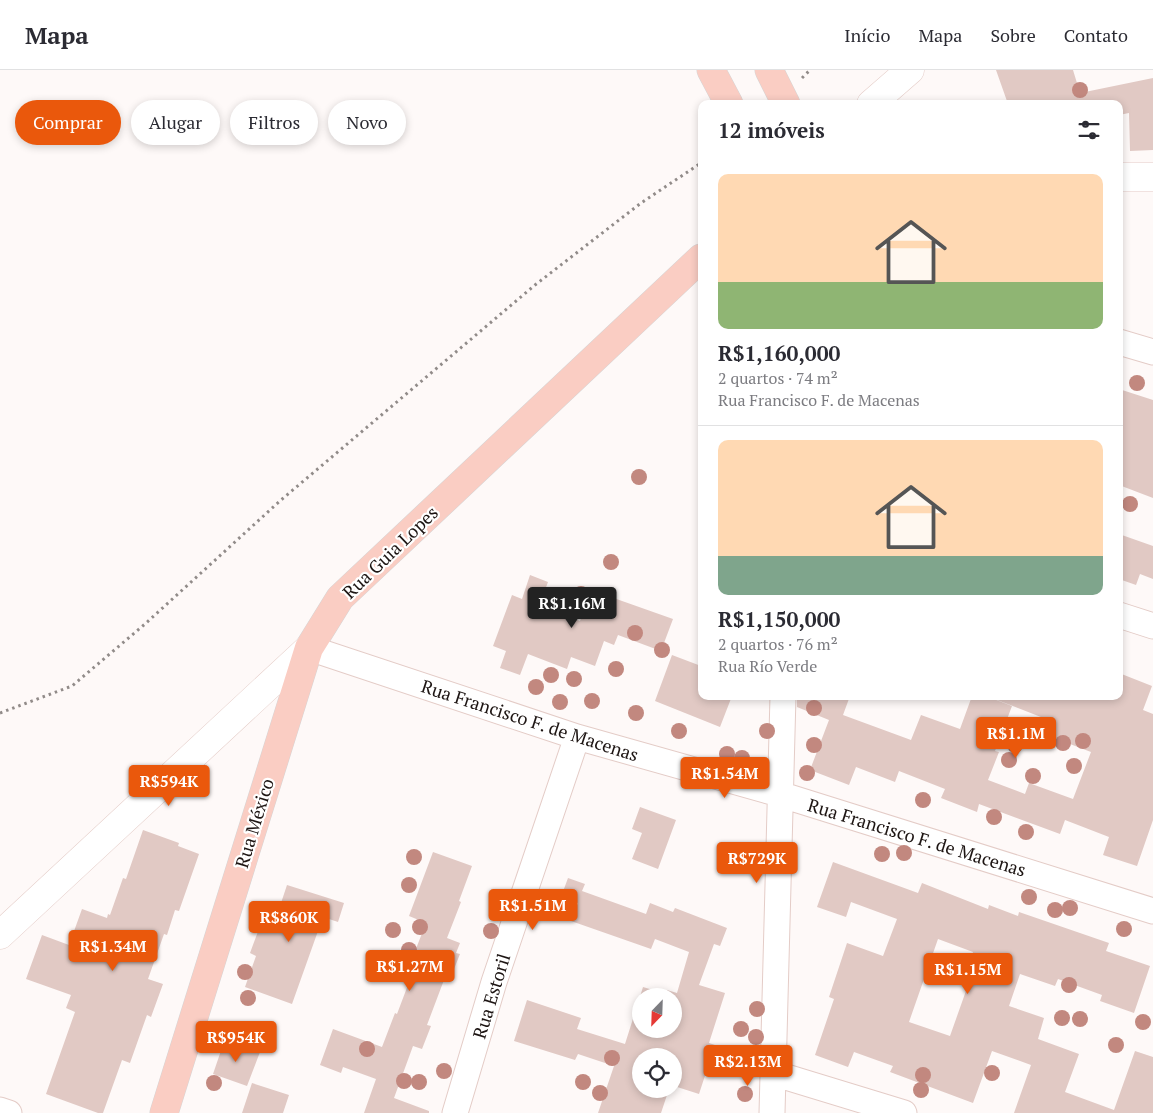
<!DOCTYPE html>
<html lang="pt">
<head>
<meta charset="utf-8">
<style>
	:root { --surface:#fff; --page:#f7f7f7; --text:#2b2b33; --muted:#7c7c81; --line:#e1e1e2; --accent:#ea580c }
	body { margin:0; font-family:"PT Serif",serif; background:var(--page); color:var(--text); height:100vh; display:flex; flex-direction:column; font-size:19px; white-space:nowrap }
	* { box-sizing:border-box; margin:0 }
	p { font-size:16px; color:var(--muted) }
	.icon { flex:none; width:28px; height:28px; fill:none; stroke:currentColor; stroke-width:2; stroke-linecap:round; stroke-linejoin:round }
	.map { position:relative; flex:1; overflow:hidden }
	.drawer { position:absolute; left:698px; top:30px; width:425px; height:600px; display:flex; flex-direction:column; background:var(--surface); border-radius:10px; box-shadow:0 2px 8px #0003 }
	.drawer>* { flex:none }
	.top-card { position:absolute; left:15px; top:30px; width:475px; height:45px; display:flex; gap:10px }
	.needle { width:32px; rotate:203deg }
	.tools { position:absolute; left:632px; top:918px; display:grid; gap:10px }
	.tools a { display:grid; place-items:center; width:50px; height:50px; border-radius:50%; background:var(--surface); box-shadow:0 2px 8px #0003; font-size:25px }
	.price { position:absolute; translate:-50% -42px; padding:0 11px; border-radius:5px; background:var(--accent); color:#fff; font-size:16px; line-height:32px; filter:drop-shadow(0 1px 2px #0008) }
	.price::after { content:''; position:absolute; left:50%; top:30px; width:15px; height:11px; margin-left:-8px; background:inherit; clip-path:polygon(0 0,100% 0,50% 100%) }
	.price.current { background:#222; color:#fff }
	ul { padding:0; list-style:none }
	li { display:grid; align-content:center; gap:10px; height:265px; padding:0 20px }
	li+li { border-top:1px solid var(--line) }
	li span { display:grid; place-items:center; height:155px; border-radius:10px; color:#555 }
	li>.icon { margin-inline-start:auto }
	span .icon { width:90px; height:90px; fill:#fffc; stroke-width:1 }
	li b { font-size:21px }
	h2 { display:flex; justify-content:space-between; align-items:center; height:60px; padding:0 20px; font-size:21px }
	.chip { padding:0 18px; border-radius:22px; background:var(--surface); box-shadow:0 2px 8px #0003; font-size:18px; line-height:45px }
	.chip.current { background:var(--accent); color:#fff }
	header { display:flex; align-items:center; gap:30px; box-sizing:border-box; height:70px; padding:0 25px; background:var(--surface); border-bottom:1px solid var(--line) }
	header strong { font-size:24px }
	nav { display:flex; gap:28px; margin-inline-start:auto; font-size:18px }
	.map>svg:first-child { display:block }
	.building { fill:#e1c9c4; fill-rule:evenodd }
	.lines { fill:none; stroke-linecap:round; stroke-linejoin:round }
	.street-casing { stroke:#e4ccc7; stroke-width:27 }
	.secondary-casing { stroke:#e4ccc7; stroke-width:29 }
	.primary-casing { stroke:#d6d5d5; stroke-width:29 }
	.path { stroke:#918b89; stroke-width:3; stroke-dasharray:2.5 4; stroke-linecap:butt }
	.street { stroke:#fff; stroke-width:25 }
	.secondary { stroke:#fff; stroke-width:28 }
	.primary { stroke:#facdc3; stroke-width:28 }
	.tree { fill:#c2887f }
	.labels { text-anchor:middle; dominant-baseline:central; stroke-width:4.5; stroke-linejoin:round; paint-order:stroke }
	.street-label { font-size:18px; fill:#1d1513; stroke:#fff }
</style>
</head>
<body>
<header>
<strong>Mapa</strong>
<nav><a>Início</a><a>Mapa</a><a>Sobre</a><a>Contato</a></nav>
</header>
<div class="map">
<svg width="1153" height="1043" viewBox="0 0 1153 1043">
	<rect width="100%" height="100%" fill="#fef9f8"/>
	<path class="building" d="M 996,0 L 1073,0 L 1080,23 L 1153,8 L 1153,80 L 1130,81 L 1129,43 L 1119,45 L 1119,34 L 1008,34 Z
		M 1119,319 L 1153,330 L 1153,428 L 1119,415 Z
		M 1119,464 L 1153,476 L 1153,509 L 1140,504 L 1136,515 L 1119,509 Z
		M 530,505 L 548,512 L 539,536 L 580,551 L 591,520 L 673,549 L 661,581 L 618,565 L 614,575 L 604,571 L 595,596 L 571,587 L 567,599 L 528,584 L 520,605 L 500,598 L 506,581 L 493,576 L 512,525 L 522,529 Z
		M 672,585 L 701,596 L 701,626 L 732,626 L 720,657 L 655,631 Z
		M 1119,603 L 1152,616 L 1143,640 L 1153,644 L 1153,750 L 1137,796 L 1103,785 L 1109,767 L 1065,750 L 1060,764 L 979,734 L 977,742 L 941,728 L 945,719 L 899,701 L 895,712 L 856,697 L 849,715 L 810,700 L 829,650 L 797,637 L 797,626 L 850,626 L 843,645 L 911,670 L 921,645 L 960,659 L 972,626 L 986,626 L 1012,636 L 995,681 L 999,682 L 988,710 L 1025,724 L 1029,713 L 1073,729 L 1091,682 L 1041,663 L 1046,649 L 992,628 L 992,626 L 1119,626 Z
		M 640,737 L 676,750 L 658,799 L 632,789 L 642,763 L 632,759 Z
		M 143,760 L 179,773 L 178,776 L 199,784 L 179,841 L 175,840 L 167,865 L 164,864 L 148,909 L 163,914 L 151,947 L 147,945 L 130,993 L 122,990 L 103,1043 L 98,1043 L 46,1024 L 75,942 L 66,938 L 71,925 L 26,909 L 42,865 L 69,875 L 82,839 L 107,848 L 108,844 L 110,845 L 123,808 L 126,809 Z
		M 433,782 L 472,796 L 459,831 L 461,832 L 447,868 L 460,873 L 456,883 L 460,884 L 452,904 L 447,902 L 427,955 L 431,956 L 422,979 L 413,976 L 394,1028 L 429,1041 L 429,1043 L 364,1043 L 376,1009 L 343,997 L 341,1003 L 320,995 L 333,959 L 382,977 L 395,943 L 397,944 L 417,891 L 412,889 L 426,853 L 409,846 Z
		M 833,792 L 918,823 L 922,813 L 988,839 L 989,835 L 1018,846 L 1019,842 L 1109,873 L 1106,881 L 1150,896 L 1134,943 L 1100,931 L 1102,925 L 1058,909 L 1055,916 L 1020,904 L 1009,936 L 1044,948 L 1038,969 L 1079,984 L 1065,1022 L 1114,1040 L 1135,981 L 1153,987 L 1153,1043 L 1014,1043 L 1031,995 L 992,981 L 973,1033 L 890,1002 L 893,996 L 854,982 L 848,997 L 815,985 L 834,929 L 829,927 L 847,873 L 883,886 L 897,849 L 851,832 L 846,847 L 817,837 ZM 938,869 L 973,882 L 967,899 L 973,901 L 950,966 L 909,952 Z
		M 568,808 L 585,814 L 582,821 L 646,844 L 650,833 L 673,842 L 675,838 L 727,858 L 720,876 L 714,874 L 699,915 L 725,923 L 709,973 L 715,975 L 699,1024 L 674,1016 L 674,986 L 641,986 L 641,1019 L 669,1019 L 661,1043 L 598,1043 L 614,996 L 578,984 L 575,990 L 514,971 L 527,930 L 581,948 L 577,959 L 625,974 L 643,917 L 666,924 L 667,920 L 677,923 L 689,882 L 655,869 L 651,879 L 571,851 L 578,833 L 561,827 ZM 641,926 L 674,926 L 674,959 L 641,959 Z
		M 287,815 L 344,833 L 338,852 L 326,848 L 322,862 L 318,861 L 292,934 L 245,917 L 256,886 L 250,883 L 260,856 L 269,860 L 278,832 L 281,833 Z
		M 225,969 L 260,982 L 247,1016 L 213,1004 Z
		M 252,1013 L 289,1025 L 283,1043 L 242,1043 Z"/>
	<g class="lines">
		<g class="street-casing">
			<path id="street" d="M 1119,272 L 1153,282
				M 1119,545 L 1153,556
				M 309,578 L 577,667 L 779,724 L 1153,841
				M 773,1003 L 904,1043
				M 0,1040 L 9,1043
				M 455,1043 L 494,912 L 577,667
				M 772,1043 L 783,626"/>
		</g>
		<g class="secondary-casing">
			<path id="secondary" d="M 871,34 L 910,0
				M 1119,107 L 1153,107
				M 0,865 L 309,578"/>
		</g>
		<g class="primary-casing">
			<path id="primary" d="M 711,0 L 729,34
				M 769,0 L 786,34
				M 164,1043 L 309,578 L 340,528 L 701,188"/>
		</g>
		<path class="path" d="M 802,8 L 810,0
			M 0,643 L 72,616 L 145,554 L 281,430 L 535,215 L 641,133 L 701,93"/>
		<use href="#street" class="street"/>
		<use href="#secondary" class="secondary"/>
		<use href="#primary" class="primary"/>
	</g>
	<g class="tree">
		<circle cx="1080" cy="20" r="8"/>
		<circle cx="1137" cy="313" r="8"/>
		<circle cx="639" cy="407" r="8"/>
		<circle cx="1130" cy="434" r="8"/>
		<circle cx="611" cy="492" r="8"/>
		<circle cx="581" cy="524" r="8"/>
		<circle cx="635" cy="563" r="8"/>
		<circle cx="662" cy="580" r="8"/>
		<circle cx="616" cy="599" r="8"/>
		<circle cx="551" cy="605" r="8"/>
		<circle cx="574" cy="609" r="8"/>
		<circle cx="536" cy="617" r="8"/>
		<circle cx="592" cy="631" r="8"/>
		<circle cx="560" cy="632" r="8"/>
		<circle cx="814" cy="638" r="8"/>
		<circle cx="636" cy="643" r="8"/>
		<circle cx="679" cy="661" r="8"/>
		<circle cx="767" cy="661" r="8"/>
		<circle cx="1083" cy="671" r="8"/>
		<circle cx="1063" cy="673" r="8"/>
		<circle cx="814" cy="675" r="8"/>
		<circle cx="1015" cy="675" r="8"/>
		<circle cx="727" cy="684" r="8"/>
		<circle cx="742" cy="688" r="8"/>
		<circle cx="1009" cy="690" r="8"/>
		<circle cx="1074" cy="696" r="8"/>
		<circle cx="807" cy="703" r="8"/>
		<circle cx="1033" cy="706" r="8"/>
		<circle cx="923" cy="730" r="8"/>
		<circle cx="994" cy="747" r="8"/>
		<circle cx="1026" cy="762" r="8"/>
		<circle cx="904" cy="783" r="8"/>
		<circle cx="882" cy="784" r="8"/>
		<circle cx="414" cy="787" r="8"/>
		<circle cx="409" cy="815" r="8"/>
		<circle cx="1029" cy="827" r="8"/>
		<circle cx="498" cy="836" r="8"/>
		<circle cx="1070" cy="838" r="8"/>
		<circle cx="1055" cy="840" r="8"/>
		<circle cx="420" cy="857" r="8"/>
		<circle cx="1124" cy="859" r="8"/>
		<circle cx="393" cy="860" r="8"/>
		<circle cx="491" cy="861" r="8"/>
		<circle cx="409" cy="880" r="8"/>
		<circle cx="245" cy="902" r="8"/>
		<circle cx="1069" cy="915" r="8"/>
		<circle cx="248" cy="928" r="8"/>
		<circle cx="757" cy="939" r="8"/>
		<circle cx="1062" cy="948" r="8"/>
		<circle cx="1080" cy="949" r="8"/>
		<circle cx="1143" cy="952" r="8"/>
		<circle cx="741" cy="959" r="8"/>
		<circle cx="258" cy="964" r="8"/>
		<circle cx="756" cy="967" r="8"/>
		<circle cx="1116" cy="975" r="8"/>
		<circle cx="367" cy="979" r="8"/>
		<circle cx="759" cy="987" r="8"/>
		<circle cx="612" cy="988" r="8"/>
		<circle cx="444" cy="1001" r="8"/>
		<circle cx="992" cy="1003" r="8"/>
		<circle cx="923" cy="1005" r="8"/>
		<circle cx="404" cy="1011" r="8"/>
		<circle cx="419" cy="1012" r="8"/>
		<circle cx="583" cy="1012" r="8"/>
		<circle cx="214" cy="1013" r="8"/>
		<circle cx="921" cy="1020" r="8"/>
		<circle cx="600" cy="1023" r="8"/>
		<circle cx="745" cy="1024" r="8"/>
	</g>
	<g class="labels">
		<g class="street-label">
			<text transform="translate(390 482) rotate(-44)">Rua Guia Lopes</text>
			<text transform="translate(530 650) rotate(18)">Rua Francisco F. de Macenas</text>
			<text transform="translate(254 753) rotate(-73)">Rua México</text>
			<text transform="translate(917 767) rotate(17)">Rua Francisco F. de Macenas</text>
			<text transform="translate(491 926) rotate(-73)">Rua Estoril</text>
		</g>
	</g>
</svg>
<div class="tools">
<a><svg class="needle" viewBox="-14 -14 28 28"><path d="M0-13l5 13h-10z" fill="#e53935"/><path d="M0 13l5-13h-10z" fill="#7c7c81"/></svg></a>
<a><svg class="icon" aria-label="locate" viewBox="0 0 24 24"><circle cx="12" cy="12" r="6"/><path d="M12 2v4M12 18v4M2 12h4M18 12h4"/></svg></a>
</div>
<b class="price current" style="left:572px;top:559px">R$1.16M</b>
<b class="price" style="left:1016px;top:689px">R$1.1M</b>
<b class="price" style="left:725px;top:729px">R$1.54M</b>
<b class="price" style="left:169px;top:737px">R$594K</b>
<b class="price" style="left:757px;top:814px">R$729K</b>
<b class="price" style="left:533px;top:861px">R$1.51M</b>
<b class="price" style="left:289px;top:873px">R$860K</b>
<b class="price" style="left:113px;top:902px">R$1.34M</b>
<b class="price" style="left:410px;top:922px">R$1.27M</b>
<b class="price" style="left:968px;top:925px">R$1.15M</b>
<b class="price" style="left:236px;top:993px">R$954K</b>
<b class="price" style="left:748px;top:1017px">R$2.13M</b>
<div class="top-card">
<a class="chip current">Comprar</a>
<a class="chip">Alugar</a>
<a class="chip">Filtros</a>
<a class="chip">Novo</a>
</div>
<section class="drawer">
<h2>12 imóveis<svg class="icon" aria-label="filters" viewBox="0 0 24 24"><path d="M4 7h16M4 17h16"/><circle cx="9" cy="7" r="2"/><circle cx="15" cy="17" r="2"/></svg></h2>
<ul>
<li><span style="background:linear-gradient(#ffd9b3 70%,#8fb573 0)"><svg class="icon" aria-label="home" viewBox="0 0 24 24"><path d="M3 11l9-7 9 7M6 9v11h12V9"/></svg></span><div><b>R$1,160,000</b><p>2 quartos · 74 m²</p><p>Rua Francisco F. de Macenas</p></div></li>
<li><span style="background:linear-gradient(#ffd9b3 75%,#7fa58c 0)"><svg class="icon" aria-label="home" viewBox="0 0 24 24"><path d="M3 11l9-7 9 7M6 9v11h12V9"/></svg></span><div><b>R$1,150,000</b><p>2 quartos · 76 m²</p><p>Rua Río Verde</p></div></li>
</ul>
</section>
</div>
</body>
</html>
